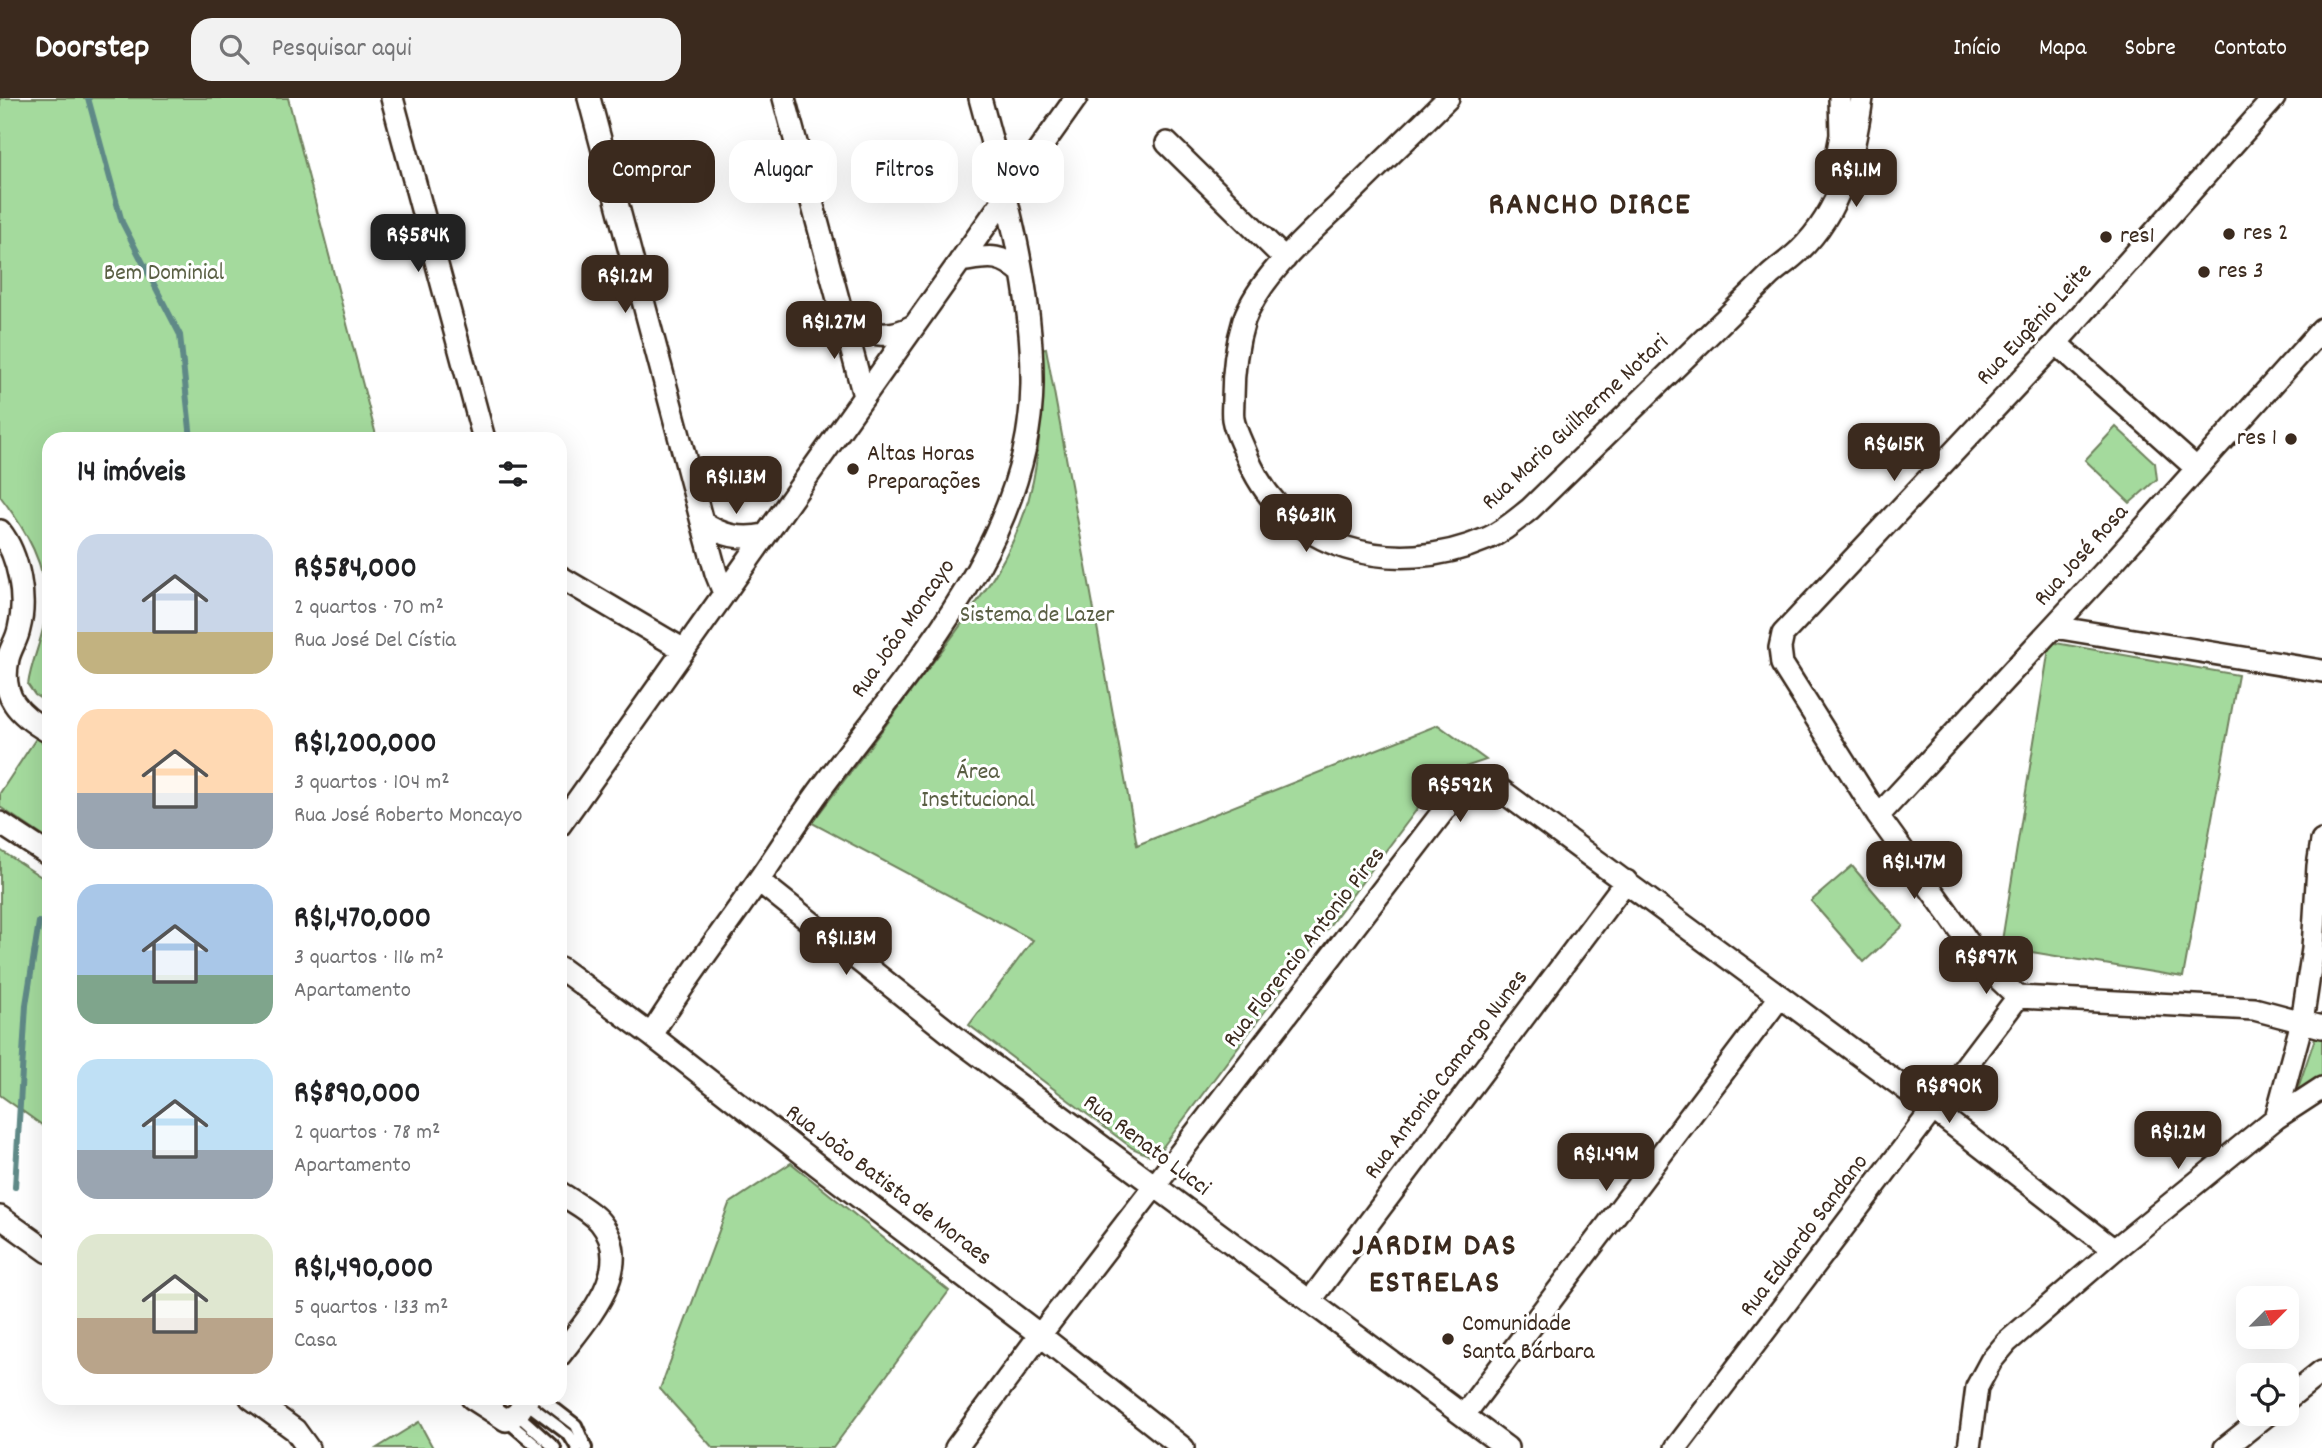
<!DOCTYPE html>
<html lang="pt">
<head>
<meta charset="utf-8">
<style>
	:root { --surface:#fff; --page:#f2f2f2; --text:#202124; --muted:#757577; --accent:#3b2a1e }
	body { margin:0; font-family:Dekko,sans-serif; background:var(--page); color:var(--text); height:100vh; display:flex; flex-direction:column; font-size:26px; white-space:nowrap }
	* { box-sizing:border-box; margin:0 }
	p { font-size:23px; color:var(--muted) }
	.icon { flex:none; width:38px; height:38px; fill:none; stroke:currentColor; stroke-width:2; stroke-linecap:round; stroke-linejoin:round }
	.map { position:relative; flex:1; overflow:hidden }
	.panel { position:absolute; left:42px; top:334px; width:525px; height:973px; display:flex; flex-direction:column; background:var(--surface); border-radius:21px; box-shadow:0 7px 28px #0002 }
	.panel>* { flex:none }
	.guide { position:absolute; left:588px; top:42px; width:665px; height:63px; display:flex; gap:14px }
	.needle { width:46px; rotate:66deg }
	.tools { position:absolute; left:2236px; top:1188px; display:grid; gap:14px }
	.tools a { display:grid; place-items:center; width:63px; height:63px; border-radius:14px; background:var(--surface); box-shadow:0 7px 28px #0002; font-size:35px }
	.price { position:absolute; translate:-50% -60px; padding:0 16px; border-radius:14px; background:var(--accent); color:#fff; font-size:23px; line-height:46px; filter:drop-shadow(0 2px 4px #0008) }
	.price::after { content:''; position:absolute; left:50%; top:42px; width:21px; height:16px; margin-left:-10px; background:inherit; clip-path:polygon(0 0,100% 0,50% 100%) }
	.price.on { background:#222; color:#fff }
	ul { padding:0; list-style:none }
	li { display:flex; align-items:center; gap:21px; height:175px; padding:0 35px }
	li span { display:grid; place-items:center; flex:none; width:196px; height:140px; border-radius:21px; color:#555 }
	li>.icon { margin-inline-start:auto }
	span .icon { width:84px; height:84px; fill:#fffc; stroke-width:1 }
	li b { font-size:30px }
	h2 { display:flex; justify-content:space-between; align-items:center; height:84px; padding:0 35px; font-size:30px }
	.tag { padding:0 24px; border-radius:21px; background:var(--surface); box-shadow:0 7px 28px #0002; font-size:24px; line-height:63px }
	.tag.on { background:var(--accent); color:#fff }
	header { display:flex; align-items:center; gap:42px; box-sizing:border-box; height:98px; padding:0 35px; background:var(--accent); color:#fff }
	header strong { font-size:33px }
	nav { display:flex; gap:38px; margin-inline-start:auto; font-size:24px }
	.search { width:490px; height:63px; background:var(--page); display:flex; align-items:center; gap:18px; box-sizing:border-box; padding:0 24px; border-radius:21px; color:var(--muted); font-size:26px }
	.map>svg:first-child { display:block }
	.green { fill:#a4da9d; stroke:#70825e; stroke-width:2 }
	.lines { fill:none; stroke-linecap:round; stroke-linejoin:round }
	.stream { stroke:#5e8987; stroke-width:6 }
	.lane-casing { stroke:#3b2a1e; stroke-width:16 }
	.street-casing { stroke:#3b2a1e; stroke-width:26 }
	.lane { stroke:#fff; stroke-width:10 }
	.street { stroke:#fff; stroke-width:21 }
	.poi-dot { fill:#3b2a1e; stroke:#fff; stroke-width:2.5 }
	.labels { text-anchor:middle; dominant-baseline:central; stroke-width:6; stroke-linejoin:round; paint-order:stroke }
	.poi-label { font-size:24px; fill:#3b2a1e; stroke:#fff; text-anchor:start }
	.park-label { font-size:24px; fill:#5a5f44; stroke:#fff }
	.street-label { font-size:24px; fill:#3b2a1e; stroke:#fff }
	.district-label { font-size:32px; font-weight:bold; letter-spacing:2px; fill:#3b2a1e; stroke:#fff }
</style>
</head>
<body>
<header>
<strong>Doorstep</strong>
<div class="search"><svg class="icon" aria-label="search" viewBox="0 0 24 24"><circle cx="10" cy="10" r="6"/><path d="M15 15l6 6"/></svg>Pesquisar aqui</div>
<nav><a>Início</a><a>Mapa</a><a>Sobre</a><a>Contato</a></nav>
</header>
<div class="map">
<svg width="2322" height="1350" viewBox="0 0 2322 1350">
	<rect width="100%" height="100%" fill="#fff"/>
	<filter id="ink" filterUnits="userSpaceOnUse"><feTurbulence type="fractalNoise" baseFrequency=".0143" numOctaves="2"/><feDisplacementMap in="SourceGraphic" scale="14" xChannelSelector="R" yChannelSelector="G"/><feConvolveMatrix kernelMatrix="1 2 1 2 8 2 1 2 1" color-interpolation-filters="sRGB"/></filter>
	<g filter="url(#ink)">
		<path class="green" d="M 0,0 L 288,0 L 377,341 L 49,341 L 49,606 L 35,597 L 28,587 C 31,562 45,537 46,512 C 48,468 26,432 0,398 Z
			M 1046,250 L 1137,747 L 1438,627 L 1486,662 L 1468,668 L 1439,682 L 1159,1054 L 1148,1057 L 1132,1050 L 969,927 L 1033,842 L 812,725 C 848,677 885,629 921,580 C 966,520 1018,459 1033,383 C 1042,340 1041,295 1040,251 Z
			M 2116,329 L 2155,365 L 2157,381 L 2130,405 L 2085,362 Z
			M 2050,544 L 2238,577 L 2183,879 L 2001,849 Z
			M 37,639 L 49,646 L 49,742 L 0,709 L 0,695 Z
			M 0,752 L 49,784 L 49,1032 L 0,997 Z
			M 1852,768 L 1903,828 L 1864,864 L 1811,803 Z
			M 2317,934 L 2322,936 L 2322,980 L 2296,996 Z
			M 791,1065 L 949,1193 L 833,1350 L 713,1350 L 660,1291 L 729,1106 Z
			M 419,1324 L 433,1350 L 377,1350 Z"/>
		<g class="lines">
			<path class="stream" d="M 88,0 L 122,124 L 180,237 L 191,341
				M 15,1089 L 26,907 L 39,824"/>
			<g class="lane-casing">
				<path id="lane" d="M 541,1300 L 576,1327 L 586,1350
					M 525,1304 L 569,1337 L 577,1350
					M 517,1316 L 555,1350
					M 506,1322 L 539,1350"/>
			</g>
			<g class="street-casing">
				<path id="street" d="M 392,0 L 484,341
					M 589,0 L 702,424 L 716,475 L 724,495
					M 784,0 L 864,298
					M 1448,0 C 1413,35 1377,69 1342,104 C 1310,135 1259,179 1244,222 C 1236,248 1233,273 1233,300 C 1233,307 1232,315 1233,321 C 1235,333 1242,345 1246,356 C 1284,454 1395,480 1486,441 C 1503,434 1516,422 1530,411 L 1770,177 C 1779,169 1790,162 1799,153 C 1842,112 1854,56 1862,0
					M 1167,45 L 1285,161
					M 1837,58 L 1841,37 L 1840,0
					M 960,163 C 988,159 999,154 1022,175
					M 844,221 C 867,237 888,242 913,228
					M 2056,245 L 2196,370
					M 702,424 C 722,438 741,442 765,437
					M 0,433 C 19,457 27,501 19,531 C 17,542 10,551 8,561 C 0,599 19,617 49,634
					M 560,479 L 684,552
					M 2054,529 L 2322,573
					M 1878,718 L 2107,471 L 2322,231
					M 0,725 L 49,757
					M 560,727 L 1076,0
					M 759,783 L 960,943 L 1507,1350
					M 560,870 L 651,937 L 817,1067 L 1040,1237 L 1183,1350
					M 2018,899 L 1983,866 L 1948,815 L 1878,718 L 1782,566 L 1780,550 L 1783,536 L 2056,245 L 2274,0
					M 651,937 C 681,888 716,843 748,797 C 774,761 797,723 823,688 C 911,570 1031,441 1032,286 C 1033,189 1005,93 980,0
					M 2276,1020 L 2322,990
					M 560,1095 C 573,1104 590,1112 600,1124 C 637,1169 587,1221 560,1257
					M 0,1119 L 49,1154
					M 1310,1203 L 1626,783
					M 251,1300 L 295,1332 L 308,1350
					M 472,1300 L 506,1322 L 517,1316 L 528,1300
					M 2287,1301 L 2322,1273
					M 1464,1317 L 1780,899
					M 956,1350 L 1040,1237 L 1438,720 L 1456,697 L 1474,686 L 1498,690 L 1934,1012 L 2114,1152
					M 1676,1350 L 2018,899 L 2254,911 L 2322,929
					M 1969,1350 L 1977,1289 L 1991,1263 L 2007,1244 L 2114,1152 L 2276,1020 L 2302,924 L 2313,851 L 2318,768 L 2322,743
					M 2225,1350 L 2268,1316"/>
			</g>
			<use href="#lane" class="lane"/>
			<use href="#street" class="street"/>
		</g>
	</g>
	<g class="poi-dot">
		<circle cx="2229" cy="136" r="7"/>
		<circle cx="2106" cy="139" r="7"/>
		<circle cx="2204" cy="174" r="7"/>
		<circle cx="2291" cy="341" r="7"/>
		<circle cx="853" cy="371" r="7"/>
		<circle cx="1448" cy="1241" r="7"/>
	</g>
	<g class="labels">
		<g class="poi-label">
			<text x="2243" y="136">res 2</text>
			<text x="2120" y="139">res1</text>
			<text x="2218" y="174">res 3</text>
			<text x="2277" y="341" text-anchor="end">res 1</text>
			<text x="867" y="357">Altas Horas<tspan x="867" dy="28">Preparações</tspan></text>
			<text x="1462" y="1227">Comunidade<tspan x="1462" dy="28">Santa Bárbara</tspan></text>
		</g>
		<g class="park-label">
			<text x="164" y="176">Bem Dominial</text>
			<text x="1037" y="518">Sistema de Lazer</text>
			<text x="978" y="675">Área<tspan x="978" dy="28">Institucional</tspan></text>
		</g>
		<g class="street-label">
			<text transform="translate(2035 227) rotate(-47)">Rua Eugênio Leite</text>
			<text transform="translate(1576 325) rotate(-43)">Rua Mario Guilherme Notari</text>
			<text transform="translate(2082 458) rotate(-48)">Rua José Rosa</text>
			<text transform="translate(904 531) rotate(-55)">Rua João Moncayo</text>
			<text transform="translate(1305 850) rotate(-52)">Rua Florencio Antonio Pires</text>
			<text transform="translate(1447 977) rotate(-53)">Rua Antonia Camargo Nunes</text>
			<text transform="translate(1146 1048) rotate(37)">Rua Renato Lucci</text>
			<text transform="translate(888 1088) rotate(37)">Rua João Batista de Moraes</text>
			<text transform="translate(1805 1138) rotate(-53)">Rua Eduardo Sandano</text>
		</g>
		<g class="district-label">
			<text x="1590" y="109">RANCHO DIRCE</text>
			<text x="1435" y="1150">JARDIM DAS<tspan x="1435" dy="37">ESTRELAS</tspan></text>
		</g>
	</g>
</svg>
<div class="tools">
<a><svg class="needle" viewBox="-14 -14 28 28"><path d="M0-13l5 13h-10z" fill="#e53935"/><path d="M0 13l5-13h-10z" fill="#757577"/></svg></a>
<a><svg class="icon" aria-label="locate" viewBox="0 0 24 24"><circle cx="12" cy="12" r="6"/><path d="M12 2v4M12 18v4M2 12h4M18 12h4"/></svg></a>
</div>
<b class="price" style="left:1856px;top:111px">R$1.1M</b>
<b class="price on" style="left:418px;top:176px">R$584K</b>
<b class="price" style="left:625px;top:217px">R$1.2M</b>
<b class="price" style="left:834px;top:263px">R$1.27M</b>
<b class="price" style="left:1894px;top:385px">R$615K</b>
<b class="price" style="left:736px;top:418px">R$1.13M</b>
<b class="price" style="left:1306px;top:456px">R$631K</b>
<b class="price" style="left:1460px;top:726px">R$592K</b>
<b class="price" style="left:1914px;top:803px">R$1.47M</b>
<b class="price" style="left:846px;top:879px">R$1.13M</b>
<b class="price" style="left:1986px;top:898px">R$897K</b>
<b class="price" style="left:1949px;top:1027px">R$890K</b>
<b class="price" style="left:2178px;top:1073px">R$1.2M</b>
<b class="price" style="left:1606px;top:1095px">R$1.49M</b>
<div class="guide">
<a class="tag on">Comprar</a>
<a class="tag">Alugar</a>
<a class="tag">Filtros</a>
<a class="tag">Novo</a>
</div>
<section class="panel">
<h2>14 imóveis<svg class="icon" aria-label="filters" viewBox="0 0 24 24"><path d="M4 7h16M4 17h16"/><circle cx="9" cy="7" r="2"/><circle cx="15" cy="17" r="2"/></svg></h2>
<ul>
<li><span style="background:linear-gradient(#c9d6e8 70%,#c2b280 0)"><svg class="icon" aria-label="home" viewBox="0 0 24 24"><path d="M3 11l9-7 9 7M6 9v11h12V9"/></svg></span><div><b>R$584,000</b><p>2 quartos · 70 m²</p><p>Rua José Del Cístia</p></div></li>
<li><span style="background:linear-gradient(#ffd9b3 60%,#9aa5b1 0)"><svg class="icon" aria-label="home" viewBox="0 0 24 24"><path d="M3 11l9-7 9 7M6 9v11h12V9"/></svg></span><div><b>R$1,200,000</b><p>3 quartos · 104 m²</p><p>Rua José Roberto Moncayo</p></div></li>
<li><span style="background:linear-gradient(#a9c7e8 65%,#7fa58c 0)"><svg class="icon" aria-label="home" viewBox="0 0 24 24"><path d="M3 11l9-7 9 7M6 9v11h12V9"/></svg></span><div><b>R$1,470,000</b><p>3 quartos · 116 m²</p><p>Apartamento</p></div></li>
<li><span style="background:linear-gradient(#bfe0f5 65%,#9aa5b1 0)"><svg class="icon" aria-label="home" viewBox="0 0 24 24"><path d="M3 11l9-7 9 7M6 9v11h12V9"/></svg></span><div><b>R$890,000</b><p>2 quartos · 78 m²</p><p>Apartamento</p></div></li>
<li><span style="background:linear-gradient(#dfe7d0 60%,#b9a48a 0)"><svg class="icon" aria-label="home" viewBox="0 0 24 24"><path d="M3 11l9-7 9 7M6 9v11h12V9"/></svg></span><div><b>R$1,490,000</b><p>5 quartos · 133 m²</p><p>Casa</p></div></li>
</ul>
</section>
</div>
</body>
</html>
